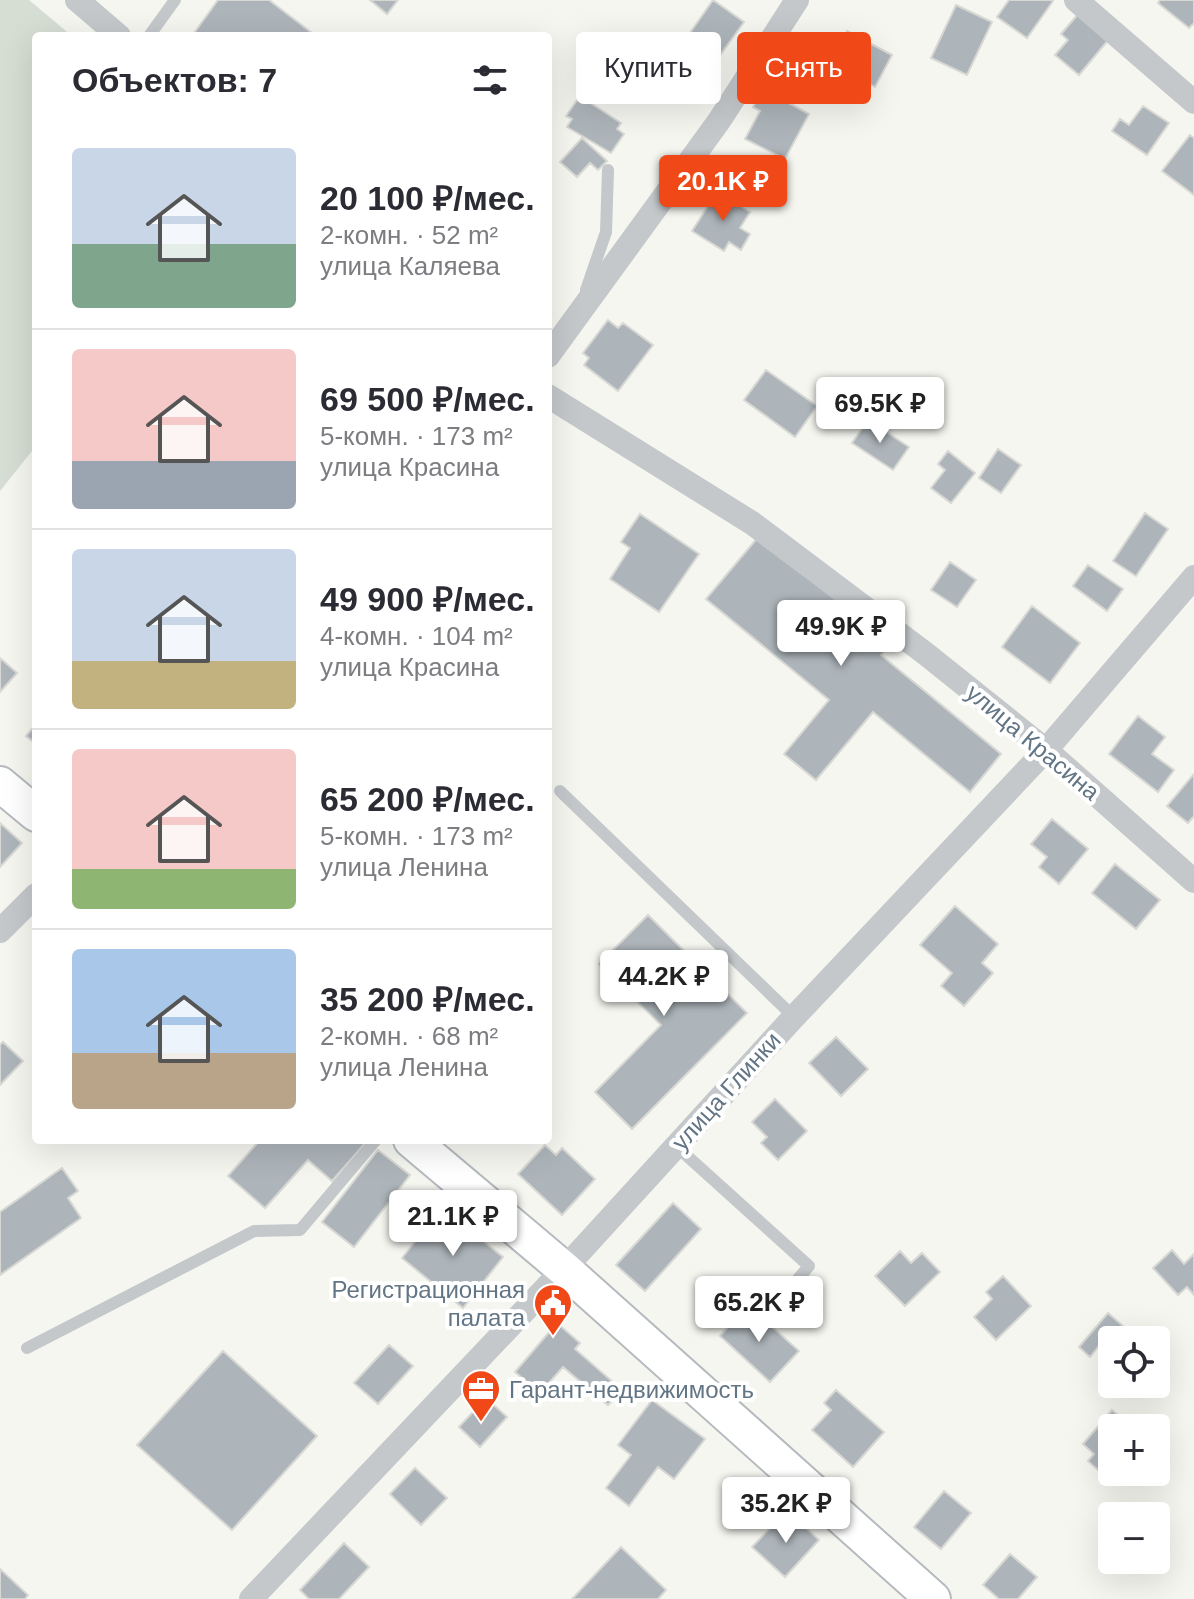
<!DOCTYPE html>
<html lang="ru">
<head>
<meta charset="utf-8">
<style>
	:root { --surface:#fff; --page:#f7f7f7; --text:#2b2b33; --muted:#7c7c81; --line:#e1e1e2; --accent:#f04917 }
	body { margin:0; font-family:Arial,sans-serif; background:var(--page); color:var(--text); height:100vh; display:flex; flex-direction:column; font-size:30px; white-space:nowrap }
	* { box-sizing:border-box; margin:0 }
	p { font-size:26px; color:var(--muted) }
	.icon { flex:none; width:44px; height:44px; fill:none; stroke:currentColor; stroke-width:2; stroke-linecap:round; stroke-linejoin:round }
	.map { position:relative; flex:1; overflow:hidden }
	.sheet { position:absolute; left:32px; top:32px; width:520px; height:1112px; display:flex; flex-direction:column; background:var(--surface); border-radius:8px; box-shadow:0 8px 32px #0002 }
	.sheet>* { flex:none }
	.hud { position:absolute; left:576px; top:32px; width:498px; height:72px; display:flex; gap:16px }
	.buttons { position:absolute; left:1098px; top:1326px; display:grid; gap:16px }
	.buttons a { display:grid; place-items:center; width:72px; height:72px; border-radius:8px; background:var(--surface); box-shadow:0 8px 32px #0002; font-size:40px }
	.price { position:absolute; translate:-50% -68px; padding:0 18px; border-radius:8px; background:#fff; color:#222; font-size:26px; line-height:52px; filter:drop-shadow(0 2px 4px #0008) }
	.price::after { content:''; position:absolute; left:50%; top:48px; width:24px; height:18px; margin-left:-12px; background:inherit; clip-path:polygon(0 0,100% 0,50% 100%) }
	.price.current { background:var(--accent); color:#fff }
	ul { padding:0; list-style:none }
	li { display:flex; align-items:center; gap:24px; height:200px; padding:0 40px }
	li+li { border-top:2px solid var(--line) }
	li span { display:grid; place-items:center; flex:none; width:224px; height:160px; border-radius:8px; color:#555 }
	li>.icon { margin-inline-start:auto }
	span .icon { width:96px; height:96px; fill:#fffc; stroke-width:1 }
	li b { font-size:34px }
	h2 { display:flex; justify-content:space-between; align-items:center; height:96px; padding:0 40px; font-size:34px }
	.tag { padding:0 28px; border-radius:8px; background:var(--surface); box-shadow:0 8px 32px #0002; font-size:28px; line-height:72px }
	.tag.current { background:var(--accent); color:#fff }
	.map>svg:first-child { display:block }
	.green { fill:#d6ddd2 }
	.building { fill:#adb5ba; stroke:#d7d7d4; stroke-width:2 }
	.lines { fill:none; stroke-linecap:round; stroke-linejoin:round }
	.secondary-casing { stroke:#b4babe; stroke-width:38 }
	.service { stroke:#c4c8cb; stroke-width:12 }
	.minor { stroke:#c4c8cb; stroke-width:24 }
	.secondary { stroke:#fff; stroke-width:34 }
	.labels { text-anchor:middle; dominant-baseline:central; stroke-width:8; stroke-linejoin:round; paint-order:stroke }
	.street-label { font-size:24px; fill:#627585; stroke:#fff }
	.poi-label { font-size:24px; fill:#627585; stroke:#fff; text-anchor:end }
</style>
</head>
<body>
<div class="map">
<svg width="1194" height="1599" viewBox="0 0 1194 1599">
	<rect width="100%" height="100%" fill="#f6f6f1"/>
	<path class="green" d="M 0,0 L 29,0 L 72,36 L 36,36 L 36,446 L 0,491 Z"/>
	<path class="building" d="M 218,0 L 269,0 L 316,36 L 192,36 Z
		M 370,0 L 398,0 L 387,14 Z
		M 713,0 L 744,22 L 713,65 L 683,43 Z
		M 1009,0 L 1051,0 L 1053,1 L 1027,38 L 997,17 Z
		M 1160,0 L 1194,0 L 1194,23 L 1189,28 L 1158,3 Z
		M 956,5 L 992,22 L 967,75 L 931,58 Z
		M 1079,13 L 1110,38 L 1079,75 L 1055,55 L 1068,40 L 1061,34 Z
		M 847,31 L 892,55 L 875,87 L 859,78 L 862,72 L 833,57 Z
		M 763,89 L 809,114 L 785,159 L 745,139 L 760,111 L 753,107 Z
		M 580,96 L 621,123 L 617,129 L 624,134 L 611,153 L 567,127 L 572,119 L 566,116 Z
		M 1143,106 L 1169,123 L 1147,155 L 1112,131 L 1120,119 L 1129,125 Z
		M 1190,135 L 1194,138 L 1194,195 L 1162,171 Z
		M 582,138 L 607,161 L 598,170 L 590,163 L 577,177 L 560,162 Z
		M 717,192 L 750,212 L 740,228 L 750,234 L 741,250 L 729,242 L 724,251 L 692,231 Z
		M 608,320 L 618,328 L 623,323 L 653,345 L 618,391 L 584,365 L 589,358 L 583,353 Z
		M 766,370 L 817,406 L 795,437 L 744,400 Z
		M 868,420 L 909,447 L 893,470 L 852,443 Z
		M 998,449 L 1021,465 L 1001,493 L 979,478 Z
		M 948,451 L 975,473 L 951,503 L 931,488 L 945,470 L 938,464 Z
		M 1145,513 L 1168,529 L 1136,576 L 1113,561 Z
		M 640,514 L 699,554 L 659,612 L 610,579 L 630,548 L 621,542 Z
		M 759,536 L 890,643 L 881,655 L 1001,754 L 970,792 L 873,712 L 816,780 L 784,754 L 829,700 L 706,599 Z
		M 950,562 L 976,580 L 957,607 L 931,590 Z
		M 1088,565 L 1123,589 L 1107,611 L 1073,586 Z
		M 1032,606 L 1080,643 L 1050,683 L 1002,647 Z
		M 0,658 L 17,673 L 0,692 Z
		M 1138,716 L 1165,737 L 1152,754 L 1174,770 L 1158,792 L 1109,754 Z
		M 36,724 L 36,744 L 26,736 Z
		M 1194,774 L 1194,816 L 1188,823 L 1167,806 Z
		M 1052,819 L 1088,849 L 1059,884 L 1039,867 L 1047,857 L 1031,844 Z
		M 0,823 L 22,843 L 0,867 Z
		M 1115,864 L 1160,900 L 1136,929 L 1092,893 Z
		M 955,906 L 998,944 L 982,963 L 993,973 L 964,1006 L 941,986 L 952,973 L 920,945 Z
		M 648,915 L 747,1013 L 632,1129 L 595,1092 L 661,1025 L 599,964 Z
		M 836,1037 L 868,1069 L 841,1096 L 809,1063 Z
		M 3,1042 L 23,1061 L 0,1085 L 0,1045 Z
		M 775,1099 L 807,1131 L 778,1160 L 761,1143 L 767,1137 L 752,1122 Z
		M 260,1140 L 368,1140 L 332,1181 L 308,1160 L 265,1208 L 228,1176 Z
		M 545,1145 L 556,1155 L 562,1148 L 595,1179 L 562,1215 L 518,1174 Z
		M 378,1150 L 410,1175 L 354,1247 L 322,1222 Z
		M 62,1168 L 78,1191 L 68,1198 L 81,1218 L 0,1275 L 0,1212 Z
		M 673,1203 L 701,1229 L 645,1291 L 616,1265 Z
		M 442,1208 L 503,1257 L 463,1308 L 402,1258 Z
		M 1172,1250 L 1184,1264 L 1194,1254 L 1194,1295 L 1187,1287 L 1178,1295 L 1153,1268 Z
		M 900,1251 L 911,1263 L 922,1253 L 940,1272 L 905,1306 L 875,1276 Z
		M 1003,1276 L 1031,1306 L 996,1340 L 974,1317 L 992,1299 L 986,1292 Z
		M 748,1305 L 799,1351 L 770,1382 L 720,1336 Z
		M 1108,1313 L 1139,1340 L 1112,1340 L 1112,1360 L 1098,1347 L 1090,1357 L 1079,1347 Z
		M 557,1323 L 580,1343 L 575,1349 L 622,1390 L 608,1405 L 563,1367 L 540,1393 L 515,1372 Z
		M 389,1345 L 413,1366 L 378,1404 L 354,1383 Z
		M 223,1351 L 317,1436 L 232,1530 L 137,1445 Z
		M 836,1390 L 884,1432 L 853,1467 L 812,1430 L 831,1410 L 824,1403 Z
		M 486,1398 L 507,1417 L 480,1447 L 459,1427 Z
		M 652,1400 L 705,1439 L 674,1479 L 658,1467 L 629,1506 L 606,1488 L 631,1455 L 618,1445 Z
		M 1112,1410 L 1133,1428 L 1112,1428 L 1112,1472 L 1116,1472 L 1109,1480 L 1088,1461 L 1094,1454 L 1083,1444 Z
		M 415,1468 L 447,1498 L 421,1525 L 390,1494 Z
		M 944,1491 L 971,1513 L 941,1549 L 914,1527 Z
		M 794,1517 L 819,1540 L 785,1577 L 752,1547 L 777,1521 L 784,1527 Z
		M 344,1543 L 369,1567 L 339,1599 L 309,1599 L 300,1590 Z
		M 621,1547 L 666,1590 L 658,1599 L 572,1599 Z
		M 1010,1554 L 1037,1577 L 1018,1599 L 999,1599 L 983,1585 Z
		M 0,1569 L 28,1595 L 25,1599 L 0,1599 Z"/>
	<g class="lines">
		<g class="secondary-casing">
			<path id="secondary" d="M 0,784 L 36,814
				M 411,1140 L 564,1269 L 933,1599"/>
		</g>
		<path class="service" d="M 149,36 L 175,0
			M 586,290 L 606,232 L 608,170
			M 560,791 L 794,1017
			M 676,1146 L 809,1266 L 775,1306
			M 27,1348 L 254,1231 L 300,1230 L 376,1140"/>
		<path class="minor" d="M 77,0 L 119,36
			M 1076,0 L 1194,102
			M 548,356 L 719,121 L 797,0
			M 548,396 L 752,523 L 816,571 L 926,654 L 1046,750 L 1194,881
			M 0,931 L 36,895
			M 251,1599 L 564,1269 L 794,1017 L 1046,750 L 1194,577"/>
		<use href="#secondary" class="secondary"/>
	</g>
	<defs>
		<g id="civic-pin" transform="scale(2)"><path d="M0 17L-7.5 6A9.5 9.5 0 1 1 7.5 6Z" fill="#f04917" stroke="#fff"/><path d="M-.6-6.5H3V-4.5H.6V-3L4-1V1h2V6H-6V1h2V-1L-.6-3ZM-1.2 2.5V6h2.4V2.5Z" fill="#fff"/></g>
		<g id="office-pin" transform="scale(2)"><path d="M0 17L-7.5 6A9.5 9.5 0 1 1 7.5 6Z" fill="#f04917" stroke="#fff"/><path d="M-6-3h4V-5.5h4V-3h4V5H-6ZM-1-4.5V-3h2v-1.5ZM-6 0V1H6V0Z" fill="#fff"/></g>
	</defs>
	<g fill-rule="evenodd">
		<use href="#civic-pin" x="553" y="1303"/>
		<use href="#office-pin" x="481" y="1389"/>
	</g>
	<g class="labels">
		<g class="street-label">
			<text transform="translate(1033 742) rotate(40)">улица Красина</text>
			<text transform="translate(726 1091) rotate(-48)">улица Глинки</text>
		</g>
		<g class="poi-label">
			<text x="525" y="1289">Регистрационная<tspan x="525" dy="28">палата</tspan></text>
			<text x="509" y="1389" text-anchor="start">Гарант-недвижимость</text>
		</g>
	</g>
</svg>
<div class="buttons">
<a><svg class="icon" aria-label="locate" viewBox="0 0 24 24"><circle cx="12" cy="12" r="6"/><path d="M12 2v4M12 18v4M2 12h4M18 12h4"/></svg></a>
<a>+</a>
<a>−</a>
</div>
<b class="price current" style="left:723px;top:223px">20.1K ₽</b>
<b class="price" style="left:880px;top:445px">69.5K ₽</b>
<b class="price" style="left:841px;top:668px">49.9K ₽</b>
<b class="price" style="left:664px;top:1018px">44.2K ₽</b>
<b class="price" style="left:453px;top:1258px">21.1K ₽</b>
<b class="price" style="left:759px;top:1344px">65.2K ₽</b>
<b class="price" style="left:786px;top:1545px">35.2K ₽</b>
<div class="hud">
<a class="tag">Купить</a>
<a class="tag current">Снять</a>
</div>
<section class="sheet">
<h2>Объектов: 7<svg class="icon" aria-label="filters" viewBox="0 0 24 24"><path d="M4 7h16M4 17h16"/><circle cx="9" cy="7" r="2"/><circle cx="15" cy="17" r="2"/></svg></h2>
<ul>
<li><span style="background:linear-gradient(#c9d6e8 60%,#7fa58c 0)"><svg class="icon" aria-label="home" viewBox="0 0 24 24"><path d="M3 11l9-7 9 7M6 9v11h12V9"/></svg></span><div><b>20 100 ₽/мес.</b><p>2-комн. · 52 m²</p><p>улица Каляева</p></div></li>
<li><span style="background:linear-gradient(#f6c9c9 70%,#9aa5b1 0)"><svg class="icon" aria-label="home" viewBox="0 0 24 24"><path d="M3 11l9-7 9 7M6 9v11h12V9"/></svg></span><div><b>69 500 ₽/мес.</b><p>5-комн. · 173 m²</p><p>улица Красина</p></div></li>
<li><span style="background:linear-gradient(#c9d6e8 70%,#c2b280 0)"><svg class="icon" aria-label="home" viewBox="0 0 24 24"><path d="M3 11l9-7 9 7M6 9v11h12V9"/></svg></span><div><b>49 900 ₽/мес.</b><p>4-комн. · 104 m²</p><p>улица Красина</p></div></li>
<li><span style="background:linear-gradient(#f6c9c9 75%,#8fb573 0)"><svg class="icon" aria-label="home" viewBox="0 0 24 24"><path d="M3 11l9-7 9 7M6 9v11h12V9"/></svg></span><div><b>65 200 ₽/мес.</b><p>5-комн. · 173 m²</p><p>улица Ленина</p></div></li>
<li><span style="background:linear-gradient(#a9c7e8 65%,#b9a48a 0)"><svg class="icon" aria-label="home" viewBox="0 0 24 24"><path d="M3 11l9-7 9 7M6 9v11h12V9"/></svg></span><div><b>35 200 ₽/мес.</b><p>2-комн. · 68 m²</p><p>улица Ленина</p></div></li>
</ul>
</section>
</div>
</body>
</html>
